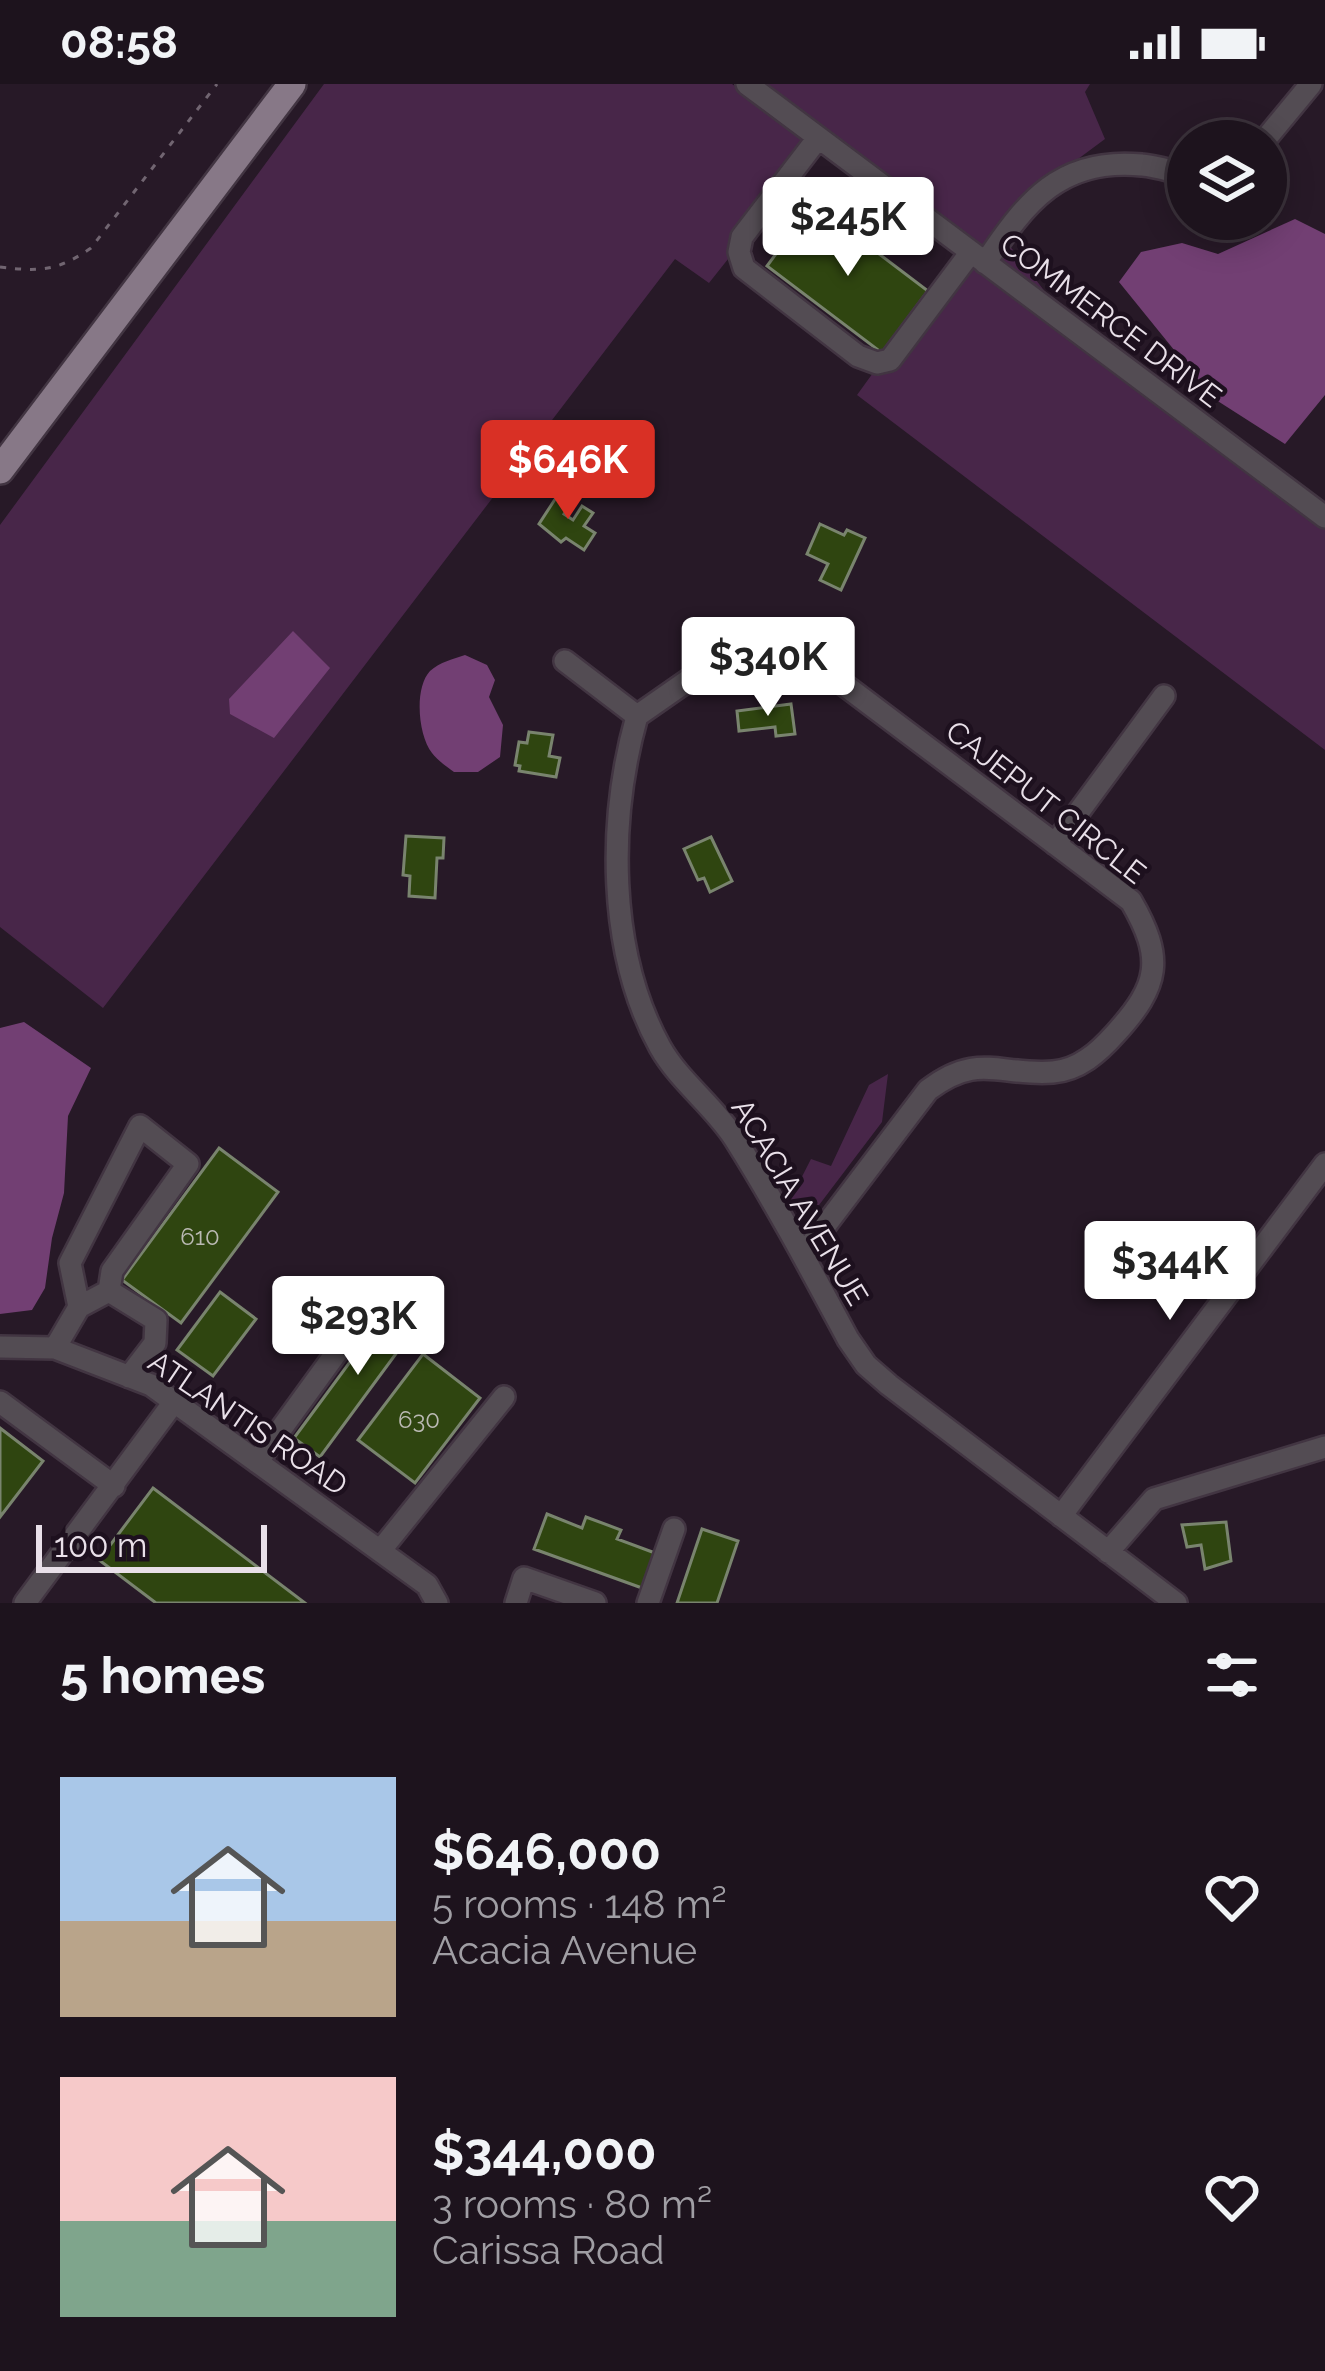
<!DOCTYPE html>
<html lang="en">
<head>
<meta charset="utf-8">
<style>
	:root { --surface:#1d131d; --page:#251c26; --text:#f1f3f6; --muted:#a09ea4; --line:#3b323b; --accent:#d93025 }
	body { margin:0; font-family:Raleway,sans-serif; background:var(--page); color:var(--text); height:100vh; display:flex; flex-direction:column; font-size:45px; white-space:nowrap }
	* { box-sizing:border-box; margin:0 }
	p { font-size:39px; color:var(--muted) }
	.icon { flex:none; width:66px; height:66px; fill:none; stroke:currentColor; stroke-width:2; stroke-linecap:round; stroke-linejoin:round }
	.map { position:relative; height:1519px; overflow:hidden }
	.details { display:flex; flex-direction:column; background:var(--surface); flex:1 }
	.details>* { flex:none }
	.controls { position:absolute; left:1167px; top:36px; display:grid; gap:24px }
	.controls a { display:grid; place-items:center; width:120px; height:120px; border-radius:50%; background:var(--surface); box-shadow:0 6px 30px #0003,0 0 0 3px var(--line); font-size:60px }
	.scale { position:absolute; left:36px; bottom:30px; width:231px; box-sizing:border-box; padding-left:12px; border:6px solid #e9e0e9; border-top:0; font-size:33px; line-height:42px; white-space:nowrap; color:#e9e0e9; -webkit-text-stroke:9px #1d101e; paint-order:stroke }
	.price { position:absolute; translate:-50% -102px; padding:0 27px; border-radius:12px; background:#fff; color:#222; font-size:39px; line-height:78px; filter:drop-shadow(0 3px 6px #0008) }
	.price::after { content:''; position:absolute; left:50%; top:72px; width:36px; height:27px; margin-left:-18px; background:inherit; clip-path:polygon(0 0,100% 0,50% 100%) }
	.price.selected { background:var(--accent); color:#fff }
	ul { padding:0; list-style:none }
	li { display:flex; align-items:center; gap:36px; height:300px; padding:0 60px }
	li span { display:grid; place-items:center; flex:none; width:336px; height:240px; border-radius:0px; color:#555 }
	li>.icon { margin-inline-start:auto }
	span .icon { width:144px; height:144px; fill:#fffc; stroke-width:1 }
	li b { font-size:51px }
	h2 { display:flex; justify-content:space-between; align-items:center; height:144px; padding:0 60px; font-size:51px }
	.status { display:flex; justify-content:space-between; align-items:center; height:84px; padding:0 60px; background:var(--surface); direction:ltr }
	.status svg { height:33px; fill:currentColor }
	.map>svg:first-child { display:block }
	.green { fill:#482649 }
	.water { fill:#723f73 }
	.building { fill:#2f4510; stroke:#79846e; stroke-width:3 }
	.lines { fill:none; stroke-linecap:round; stroke-linejoin:round }
	.minor-casing { stroke:#423542; stroke-width:26 }
	.major-casing { stroke:#423542; stroke-width:32 }
	.path { stroke:#716571; stroke-width:3; stroke-dasharray:6 9; stroke-linecap:butt }
	.minor { stroke:#534c53; stroke-width:21 }
	.major { stroke:#877887; stroke-width:27 }
	.labels { text-anchor:middle; dominant-baseline:central; stroke-width:9; stroke-linejoin:round; paint-order:stroke }
	.number-label { font-size:24px; fill:#bab9b3 }
	.street-label { font-size:30px; fill:#e9e0e9; stroke:#1d101e }
</style>
</head>
<body>
<div class="status"><b>08:58</b><svg viewBox="0 0 49 12"><path d="M0 12V9h3v3zM5 12V6h3v6zM10 12V3h3v9zM15 12V0h3v12zM26 1h20v11H26zM47 4h2v5h-2z"/></svg></div>
<div class="map">
<svg width="1325" height="1519" viewBox="0 0 1325 1519">
	<rect width="100%" height="100%" fill="#271927"/>
	<path class="green" d="M 324,0 L 732,0 L 817,63 L 709,199 L 675,175 L 103,924 L 0,843 L 0,441 Z
		M 759,0 L 1090,0 L 1085,8 L 1105,55 L 1047,98 L 996,144 L 1046,209 L 1132,279 Z
		M 959,170 L 1325,442 L 1325,666 L 857,311 Z
		M 888,990 L 882,1038 L 813,1129 L 787,1122 L 811,1075 L 831,1082 L 869,1001 Z"/>
	<path class="water" d="M 1295,135 L 1325,150 L 1325,311 L 1285,360 L 1213,314 L 1119,198 L 1141,168 L 1182,159 L 1218,170 Z
		M 293,547 L 330,584 L 274,654 L 230,630 L 229,615 Z
		M 465,571 L 487,581 L 495,596 L 489,613 L 503,641 L 500,673 L 478,688 L 454,688 C 447,683 437,676 432,669 C 418,651 414,604 430,587 C 440,578 453,575 465,571 Z
		M 24,938 L 91,984 L 68,1032 L 64,1109 L 52,1154 L 45,1204 L 32,1226 L 0,1230 L 0,944 Z"/>
	<path class="building" d="M 813,120 L 928,207 L 882,269 L 767,182 Z
		M 561,406 L 574,415 L 564,430 L 573,436 L 582,422 L 593,429 L 584,442 L 595,449 L 584,466 L 566,454 L 561,458 L 539,440 Z
		M 820,440 L 844,451 L 847,446 L 865,454 L 841,506 L 820,496 L 828,480 L 807,470 Z
		M 791,620 L 795,650 L 776,652 L 775,643 L 739,647 L 737,627 Z
		M 529,648 L 553,651 L 549,672 L 560,674 L 556,693 L 519,687 L 520,682 L 515,681 L 519,658 L 527,659 Z
		M 406,752 L 444,754 L 443,774 L 437,774 L 435,814 L 409,812 L 410,792 L 403,791 Z
		M 711,753 L 732,797 L 710,808 L 704,794 L 698,796 L 684,765 Z
		M 219,1064 L 278,1108 L 181,1239 L 122,1196 Z
		M 220,1208 L 256,1235 L 213,1292 L 177,1266 Z
		M 397,1214 L 423,1233 L 320,1373 L 294,1354 Z
		M 423,1270 L 480,1314 L 415,1399 L 358,1356 Z
		M 0,1344 L 43,1377 L 0,1433 Z
		M 153,1404 L 305,1519 L 156,1519 L 99,1476 Z
		M 547,1430 L 582,1444 L 586,1433 L 621,1446 L 617,1455 L 655,1469 L 642,1504 L 534,1465 Z
		M 1226,1438 L 1231,1477 L 1205,1485 L 1201,1461 L 1187,1463 L 1182,1441 Z
		M 702,1445 L 738,1457 L 717,1519 L 677,1519 Z"/>
	<g class="lines">
		<g class="minor-casing">
			<path id="minor" d="M 747,0 L 1325,433
				M 818,54 L 742,153 L 739,168 L 744,184 L 858,272 L 877,279 L 890,276 L 971,168
				M 1264,57 L 1311,0
				M 985,179 C 1026,118 1060,73 1142,81 C 1157,82 1173,88 1188,91
				M 565,577 L 637,632 C 608,735 607,867 660,963 C 679,997 714,1022 735,1055 C 776,1120 812,1188 848,1255 L 866,1281 L 889,1301 L 1176,1519
				M 637,632 L 733,565 L 762,556 L 794,563 L 1131,817 C 1164,874 1160,901 1115,950 C 1099,968 1079,986 1053,988 C 999,992 978,968 928,1006 L 803,1171
				M 1055,760 L 1164,612
				M 79,1223 L 70,1179 L 140,1042 L 188,1080 L 112,1187 L 109,1207
				M 0,1263 L 55,1264 L 151,1301 L 427,1501 L 437,1519
				M 55,1264 L 79,1223 L 109,1207 L 156,1236 L 155,1259 L 129,1293
				M 0,1318 L 114,1402
				M 257,1378 L 382,1206
				M 1061,1432 L 1325,1080
				M 380,1467 L 504,1313
				M 1108,1468 L 1154,1415 L 1325,1363
				M 25,1519 L 174,1318
				M 516,1519 L 524,1494 L 595,1519
				M 648,1519 L 674,1445"/>
		</g>
		<g class="major-casing">
			<path id="major" d="M 0,386 L 292,0"/>
		</g>
		<path class="path" d="M 0,183 C 40,188 58,187 91,164 L 217,0"/>
		<use href="#minor" class="minor"/>
		<use href="#major" class="major"/>
	</g>
	<g class="labels">
		<g class="number-label">
			<text x="200" y="1152">610</text>
			<text x="419" y="1335">630</text>
		</g>
		<g class="street-label">
			<text transform="translate(1111 236) rotate(37)">COMMERCE DRIVE</text>
			<text transform="translate(1046 718) rotate(38)">CAJEPUT CIRCLE</text>
			<text transform="translate(800 1118) rotate(59)">ACACIA AVENUE</text>
			<text transform="translate(248 1339) rotate(34)">ATLANTIS ROAD</text>
		</g>
	</g>
</svg>
<div class="controls">
<a><svg class="icon" aria-label="layers" viewBox="0 0 24 24"><path d="M12 4l9 5-9 5-9-5zM3 14l9 5 9-5"/></svg></a>
</div>
<div class="scale">100 m</div>
<b class="price" style="left:848px;top:195px">$245K</b>
<b class="price selected" style="left:568px;top:438px">$646K</b>
<b class="price" style="left:768px;top:635px">$340K</b>
<b class="price" style="left:1170px;top:1239px">$344K</b>
<b class="price" style="left:358px;top:1294px">$293K</b>
</div>
<section class="details">
<h2>5 homes<svg class="icon" aria-label="filters" viewBox="0 0 24 24"><path d="M4 7h16M4 17h16"/><circle cx="9" cy="7" r="2"/><circle cx="15" cy="17" r="2"/></svg></h2>
<ul>
<li><span style="background:linear-gradient(#a9c7e8 60%,#b9a48a 0)"><svg class="icon" aria-label="home" viewBox="0 0 24 24"><path d="M3 11l9-7 9 7M6 9v11h12V9"/></svg></span><div><b>$646,000</b><p>5 rooms · 148 m²</p><p>Acacia Avenue</p></div><svg class="icon" aria-label="heart" viewBox="0 0 24 24"><path d="M12 20l-8-8c-3-5 5-10 8-4 3-6 11-1 8 4z"/></svg></li>
<li><span style="background:linear-gradient(#f6c9c9 60%,#7fa58c 0)"><svg class="icon" aria-label="home" viewBox="0 0 24 24"><path d="M3 11l9-7 9 7M6 9v11h12V9"/></svg></span><div><b>$344,000</b><p>3 rooms · 80 m²</p><p>Carissa Road</p></div><svg class="icon" aria-label="heart" viewBox="0 0 24 24"><path d="M12 20l-8-8c-3-5 5-10 8-4 3-6 11-1 8 4z"/></svg></li>
</ul>
</section>
</body>
</html>
